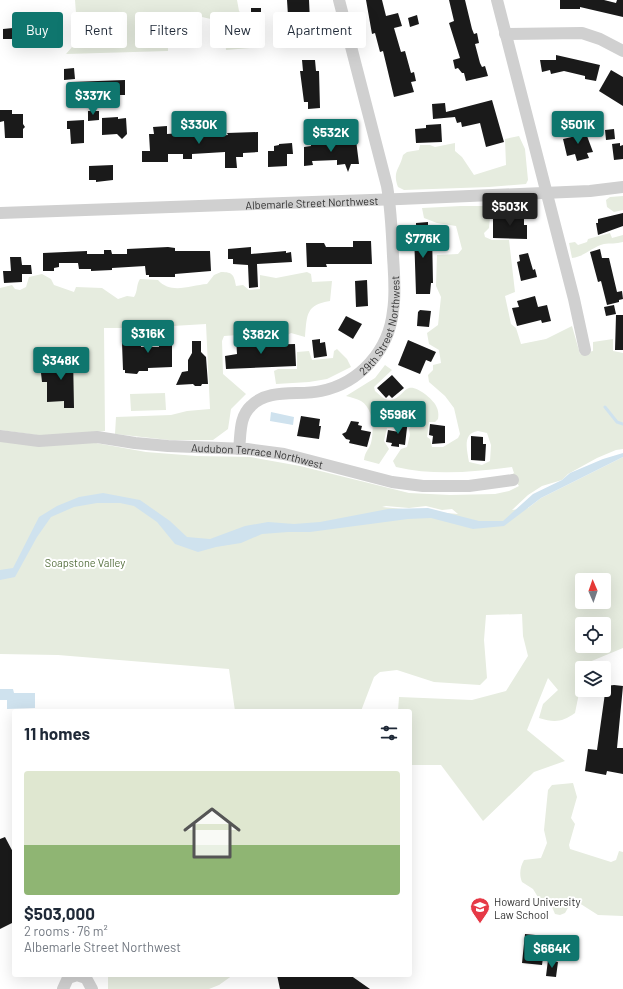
<!DOCTYPE html>
<html lang="en">
<head>
<meta charset="utf-8">
<style>
	:root { --surface:#fff; --page:#f6f6f7; --text:#1f2937; --muted:#747a83; --line:#e0e1e3; --accent:#0f766e }
	body { margin:0; font-family:Barlow,sans-serif; background:var(--page); color:var(--text); height:100vh; display:flex; flex-direction:column; font-size:15px; white-space:nowrap }
	* { box-sizing:border-box; margin:0 }
	p { font-size:13px; color:var(--muted) }
	.icon { flex:none; width:22px; height:22px; fill:none; stroke:currentColor; stroke-width:2; stroke-linecap:round; stroke-linejoin:round }
	.map { position:relative; flex:1; overflow:hidden }
	.side { position:absolute; left:12px; top:709px; width:400px; height:268px; display:flex; flex-direction:column; background:var(--surface); border-radius:4px; box-shadow:0 4px 16px #0002 }
	.side>* { flex:none }
	.top-card { position:absolute; left:12px; top:12px; width:400px; height:36px; display:flex; gap:8px }
	.needle { width:26px; rotate:358deg }
	.fabs { position:absolute; left:575px; top:573px; display:grid; gap:8px }
	.fabs a { display:grid; place-items:center; width:36px; height:36px; border-radius:4px; background:var(--surface); box-shadow:0 4px 16px #0002; font-size:20px }
	.price { position:absolute; translate:-50% -34px; padding:0 9px; border-radius:4px; background:var(--accent); color:#fff; font-size:13px; line-height:26px; filter:drop-shadow(0 1px 2px #0008) }
	.price::after { content:''; position:absolute; left:50%; top:24px; width:12px; height:9px; margin-left:-6px; background:inherit; clip-path:polygon(0 0,100% 0,50% 100%) }
	.price.on { background:#222; color:#fff }
	ul { padding:0; list-style:none }
	li { display:grid; align-content:center; gap:8px; height:212px; padding:0 12px }
	li+li { border-top:1px solid var(--line) }
	li span { display:grid; place-items:center; height:124px; border-radius:4px; color:#555 }
	li>.icon { margin-inline-start:auto }
	span .icon { width:72px; height:72px; fill:#fffc; stroke-width:1 }
	li b { font-size:17px }
	h2 { display:flex; justify-content:space-between; align-items:center; height:48px; padding:0 12px; font-size:17px }
	.chip { padding:0 14px; border-radius:4px; background:var(--surface); box-shadow:0 4px 16px #0002; font-size:14px; line-height:36px }
	.chip.on { background:var(--accent); color:#fff }
	.map>svg:first-child { display:block }
	.green { fill:#e6ecdf; fill-rule:evenodd }
	.water { fill:#cfe2ee }
	.lines { fill:none; stroke-linecap:round; stroke-linejoin:round }
	.stream { stroke:#cfe2ee; stroke-width:3 }
	.building { fill:#1a1a1a }
	.minor { stroke:#d0d0d0; stroke-width:12 }
	.labels { text-anchor:middle; dominant-baseline:central; stroke-width:4; stroke-linejoin:round; paint-order:stroke }
	.street-label { font-size:11px; fill:#333; stroke:#fff }
	.park-label { font-size:11px; fill:#56703f; stroke:#fff }
	.poi-label { font-size:11px; fill:#333; stroke:#fff; text-anchor:start }
</style>
</head>
<body>
<div class="map">
<svg width="623" height="989" viewBox="0 0 623 989">
	<rect width="100%" height="100%" fill="#fff"/>
	<path class="green" d="M 75,0 L 237,0 L 239,11 L 248,22 L 250,48 L 226,50 L 224,22 L 202,17 L 198,35 L 177,32 L 168,39 L 168,51 L 66,54 L 78,40 Z
		M 519,136 L 525,149 L 528,180 L 526,184 L 489,187 L 404,190 L 398,187 C 392,171 400,169 403,155 L 407,152 L 419,150 L 420,145 L 430,145 L 435,147 L 455,143 L 455,151 L 462,157 L 474,175 L 506,165 L 505,139 Z
		M 623,196 L 623,210 L 614,212 L 607,207 L 606,200 L 610,197 Z
		M 461,206 L 493,206 L 494,209 L 490,217 L 489,228 L 484,233 L 485,237 L 492,240 L 509,240 L 515,292 L 505,296 L 511,324 L 516,328 L 521,344 L 546,339 L 572,326 L 580,354 L 593,351 L 593,342 L 613,339 L 613,351 L 623,353 L 623,449 L 616,450 L 597,458 L 568,474 L 562,480 L 542,486 L 528,495 L 512,510 L 528,508 L 541,498 L 623,457 L 623,648 L 582,665 L 582,678 L 575,713 C 562,722 555,723 539,718 L 543,704 L 558,690 L 548,678 L 527,730 L 565,761 L 534,772 L 483,821 L 441,765 L 410,765 L 410,711 L 398,711 L 399,697 L 472,700 L 506,691 L 528,656 L 523,636 L 522,614 L 486,615 L 484,640 L 487,678 L 480,685 L 434,682 L 397,670 L 380,672 L 374,677 L 361,711 L 235,711 L 229,669 L 58,655 L 0,654 L 0,442 L 96,443 L 146,452 L 197,456 L 250,457 L 300,466 L 409,493 L 450,495 L 495,494 L 509,491 L 519,486 L 511,475 L 514,473 L 512,467 C 473,472 435,476 396,467 L 393,461 L 401,449 L 407,447 L 410,435 L 409,429 L 414,423 L 413,417 L 408,414 L 399,416 L 398,422 L 400,426 L 398,428 L 387,428 L 384,441 L 389,449 L 379,464 L 364,460 C 365,451 369,450 371,443 C 374,431 374,409 361,401 C 357,399 351,397 346,396 L 375,378 L 385,365 L 392,370 L 374,387 L 375,391 C 380,395 385,401 391,400 C 399,399 403,390 409,388 C 417,386 431,398 435,404 C 438,409 439,413 438,419 L 435,422 L 429,422 L 427,437 L 430,439 L 432,447 L 443,447 L 458,438 L 460,434 L 454,408 L 445,396 L 429,382 L 428,375 L 433,370 L 433,365 L 441,363 L 439,350 L 429,344 L 427,333 L 438,325 L 441,297 L 436,286 L 437,255 L 458,254 L 462,249 L 456,226 L 437,223 L 424,218 L 422,208 ZM 478,431 L 487,433 L 491,445 L 490,461 L 482,465 L 469,462 C 467,450 462,433 478,431 ZM 386,506 L 409,508 L 426,506 L 442,510 L 452,509 L 458,514 L 382,507 ZM 582,580 L 604,580 L 604,602 L 582,602 ZM 582,624 L 604,624 L 604,646 L 582,646 Z
		M 610,233 L 612,238 L 623,235 L 623,242 C 616,244 610,243 604,244 C 592,247 584,257 572,258 L 569,243 L 575,242 L 578,245 L 587,242 L 588,239 Z
		M 221,272 C 233,272 234,275 236,286 L 243,285 L 249,290 L 260,289 L 260,275 L 276,278 L 307,272 L 311,274 L 312,282 L 332,281 L 330,301 C 306,305 307,314 305,337 L 291,333 L 282,338 L 275,338 L 272,335 L 256,339 L 256,335 L 253,334 L 224,336 L 222,341 L 223,374 L 246,394 L 231,409 L 228,429 L 213,440 L 169,440 L 115,434 L 116,417 L 171,415 L 187,411 L 210,409 L 206,324 L 139,328 L 138,333 L 126,333 L 125,328 L 104,328 L 105,431 L 44,436 L 0,430 L 0,288 L 12,285 L 15,289 L 20,290 L 26,287 L 29,277 L 42,274 L 51,279 L 54,285 L 74,292 L 76,287 L 102,288 L 118,299 L 127,296 L 134,297 C 138,291 136,285 140,279 L 158,280 C 171,295 191,285 207,284 L 214,275 Z
		M 337,349 L 347,359 L 351,367 L 327,379 L 309,382 L 276,384 L 274,371 L 278,369 L 297,369 L 297,352 L 309,351 L 312,360 L 333,358 L 334,351 Z
		M 165,393 L 166,410 L 131,411 L 130,394 Z
		M 573,783 L 577,797 L 571,818 L 575,824 L 569,845 L 570,849 L 611,862 L 616,860 L 619,851 L 623,852 L 623,916 L 598,915 L 576,901 L 572,901 L 565,913 L 560,915 L 555,914 L 552,907 L 541,902 L 533,889 L 522,882 C 519,875 520,867 524,860 L 541,858 L 547,843 L 544,830 L 548,790 L 552,785 Z
		M 108,975 L 233,975 L 219,985 L 209,989 L 108,989 Z"/>
	<path class="water" d="M 271,412 L 294,417 L 293,425 L 270,421 Z
		M 623,453 L 623,457 L 541,498 L 504,526 L 473,529 L 431,518 L 408,519 L 310,532 L 288,532 L 262,534 L 241,543 L 216,547 L 198,552 L 175,544 L 157,522 L 134,506 L 120,503 L 97,503 L 74,507 L 51,517 L 37,537 L 15,577 L 0,580 L 0,570 L 13,568 L 39,517 L 57,506 L 79,497 L 103,493 L 140,500 L 170,521 L 187,537 L 210,539 L 245,526 L 268,522 L 294,524 L 320,522 L 388,509 L 428,508 L 479,521 L 503,521 L 533,494 L 562,480 L 570,473 L 603,459 Z
		M 0,689 L 13,689 L 14,693 L 35,693 L 35,708 L 7,709 L 7,700 L 0,700 Z"/>
	<g class="lines">
		<path class="stream" d="M 605,407 L 617,422 L 623,424"/>
	</g>
	<path class="building" d="M 287,0 L 309,0 L 311,43 L 295,43 L 294,16 L 288,16 Z
		M 366,0 L 382,0 L 386,16 L 398,13 L 402,26 L 394,28 L 401,52 L 405,51 L 411,73 L 414,72 L 416,81 L 411,82 L 414,92 L 394,97 L 383,51 L 380,52 L 375,33 L 372,34 Z
		M 449,0 L 465,0 L 472,29 L 474,34 L 477,33 L 479,43 L 475,44 L 480,63 L 482,67 L 485,66 L 488,76 L 466,81 L 464,73 L 462,73 L 458,68 L 455,69 L 453,60 L 460,58 L 449,23 L 454,21 Z
		M 560,0 L 604,0 L 616,3 L 617,0 L 623,0 L 623,17 L 580,7 L 580,9 L 560,9 Z
		M 251,8 L 261,8 L 261,17 L 251,17 Z
		M 417,15 L 419,24 L 410,27 L 408,18 Z
		M 15,17 L 24,17 L 25,27 L 15,27 Z
		M 13,28 L 13,39 L 3,39 L 3,29 Z
		M 556,55 L 600,65 L 596,81 L 585,79 L 585,76 L 564,71 L 551,74 L 550,70 L 542,72 L 540,60 L 556,60 Z
		M 302,60 L 315,60 L 316,71 L 319,71 L 320,108 L 308,109 L 308,102 L 304,102 L 300,71 L 303,71 Z
		M 74,68 L 75,79 L 64,80 L 64,69 Z
		M 611,70 L 623,77 L 623,106 L 599,91 Z
		M 125,80 L 125,95 L 118,95 L 118,97 L 88,96 L 88,98 L 79,98 L 79,96 L 71,96 L 71,82 Z
		M 492,100 L 504,142 L 486,147 L 480,123 L 462,127 L 461,122 L 457,123 L 455,117 L 433,119 L 432,104 L 445,103 L 446,112 Z
		M 0,110 L 12,110 L 12,114 L 23,114 L 23,124 L 25,127 L 23,129 L 23,138 L 5,138 L 4,121 L 0,122 Z
		M 88,111 L 99,111 L 99,120 L 88,121 Z
		M 118,117 L 118,119 L 126,118 L 127,134 L 122,139 L 117,134 L 102,135 L 102,118 Z
		M 84,120 L 84,143 L 71,144 L 70,129 L 67,129 L 67,121 Z
		M 441,124 L 442,142 L 416,143 L 415,129 L 426,128 L 426,125 Z
		M 167,126 L 167,134 L 212,131 L 212,136 L 228,135 L 227,133 L 258,132 L 258,152 L 243,153 L 243,157 L 236,157 L 237,168 L 225,168 L 225,152 L 192,154 L 192,159 L 183,159 L 183,154 L 168,154 L 168,162 L 142,162 L 142,151 L 150,151 L 149,134 L 154,134 L 153,127 Z
		M 584,128 L 593,152 L 587,153 L 589,158 L 577,161 L 575,154 L 567,156 L 563,139 L 576,136 L 575,130 Z
		M 614,129 L 615,139 L 606,140 L 605,130 Z
		M 327,138 L 327,144 L 343,143 L 356,140 L 359,164 L 351,164 L 348,172 L 345,164 L 337,165 L 337,160 L 312,161 L 313,165 L 304,166 L 304,147 L 311,146 L 310,139 Z
		M 292,143 L 293,154 L 287,154 L 287,166 L 268,167 L 268,151 L 274,151 L 274,146 L 279,145 L 279,144 Z
		M 620,143 L 620,146 L 623,145 L 623,159 L 614,160 L 612,144 Z
		M 113,165 L 113,180 L 96,182 L 96,180 L 89,180 L 89,166 Z
		M 623,213 L 623,226 L 598,235 L 596,223 L 598,223 L 598,219 Z
		M 524,215 L 524,225 L 527,225 L 527,239 L 493,238 L 493,216 Z
		M 428,222 L 428,232 L 432,232 L 433,283 L 431,283 L 430,294 L 416,294 L 414,233 L 416,233 L 416,223 Z
		M 353,241 L 371,241 L 372,264 L 326,264 L 327,267 L 307,267 L 306,243 L 324,243 L 326,247 L 353,247 Z
		M 168,247 L 175,248 L 175,251 L 210,251 L 211,271 L 175,274 L 175,277 L 149,277 L 149,275 L 146,275 L 145,266 L 112,268 L 112,270 L 91,271 L 91,269 L 79,269 L 78,263 L 59,263 L 59,267 L 54,268 L 54,271 L 43,271 L 43,253 L 87,251 L 87,254 L 104,254 L 104,250 L 111,250 L 112,254 L 127,254 L 127,249 Z
		M 251,247 L 251,254 L 286,251 L 286,253 L 291,252 L 292,262 L 257,264 L 258,287 L 249,288 L 248,265 L 233,264 L 233,259 L 228,259 L 228,249 Z
		M 600,249 L 602,258 L 609,258 L 617,292 L 622,291 L 623,299 L 619,300 L 619,302 L 607,305 L 601,281 L 598,282 L 590,252 Z
		M 528,253 L 533,270 L 535,269 L 537,277 L 521,281 L 517,262 L 520,261 L 519,255 Z
		M 10,257 L 21,257 L 22,265 L 31,265 L 32,274 L 22,274 L 22,282 L 4,283 L 3,271 L 11,271 Z
		M 367,280 L 368,306 L 356,307 L 355,281 Z
		M 535,296 L 538,307 L 547,305 L 551,321 L 542,323 L 541,320 L 517,326 L 512,308 L 519,307 L 517,301 Z
		M 614,305 L 616,314 L 606,316 L 604,307 Z
		M 420,310 L 431,311 L 429,327 L 417,326 L 418,312 Z
		M 616,315 L 623,315 L 623,350 L 615,350 Z
		M 346,316 L 362,324 L 353,339 L 338,330 Z
		M 172,328 L 172,367 L 148,368 L 148,371 L 139,371 L 137,374 L 125,373 L 125,370 L 123,370 L 122,343 L 141,342 L 141,347 L 159,347 L 158,329 Z
		M 254,336 L 254,345 L 295,344 L 296,366 L 226,369 L 225,356 L 237,354 L 236,337 Z
		M 320,339 L 320,343 L 325,342 L 327,356 L 314,358 L 312,340 Z
		M 408,340 L 436,352 L 431,362 L 426,360 L 420,374 L 398,365 Z
		M 192,341 L 201,341 L 201,352 L 206,357 L 208,384 L 202,384 L 201,386 L 195,386 L 193,384 L 176,385 L 182,372 L 188,371 L 188,360 L 192,353 Z
		M 52,356 L 73,356 L 74,408 L 64,408 L 64,401 L 47,402 L 47,382 L 42,382 L 41,373 L 52,373 Z
		M 392,375 L 404,388 L 392,398 L 389,395 L 386,398 L 377,388 Z
		M 301,416 L 320,419 L 319,426 L 321,426 L 319,439 L 297,436 Z
		M 401,418 L 408,419 L 405,445 L 399,444 L 399,447 L 391,446 L 392,443 L 386,442 L 388,430 L 399,432 Z
		M 351,421 L 359,422 L 358,425 L 362,426 L 361,430 L 371,432 L 367,447 L 349,443 L 350,440 L 346,439 L 342,434 L 346,432 Z
		M 430,424 L 445,426 L 445,443 L 432,444 L 433,436 L 429,435 Z
		M 471,436 L 483,437 L 483,444 L 486,444 L 485,461 L 471,460 Z
		M 614,685 L 623,686 L 617,748 L 623,748 L 623,774 L 607,771 L 606,775 L 585,771 L 588,749 L 597,750 L 606,686 Z
		M 5,837 L 14,854 L 14,922 L 0,929 L 0,839 Z
		M 525,934 L 546,936 L 542,965 L 522,963 Z
		M 548,960 L 558,962 L 556,977 L 546,976 Z
		M 277,975 L 350,975 L 370,989 L 280,989 Z"/>
	<g class="lines">
		<g class="minor">
			<path d="M 497,0 L 574,299 L 585,350"/>
			<path d="M 505,34 L 582,33 L 600,39 L 623,51"/>
			<path id="s1" d="M 0,213 L 400,199 L 590,191 L 623,187"/>
			<path id="s2" d="M 0,436 L 39,441 L 97,437 L 135,443 L 168,446 L 247,449 L 284,454 L 392,482 L 423,486 L 469,486 L 513,480"/>
			<path id="s3" d="M 239,449 C 241,434 239,417 251,406 C 268,388 299,396 321,391 C 360,383 389,350 393,311 C 396,293 394,274 393,256 C 392,233 391,209 387,186 L 339,0"/>
			<path d="M 63,989 L 68,978 L 77,975 L 86,978 L 92,989"/>
		</g>
	</g>
	<defs>
		<g id="university-pin" transform="scale(1)"><path d="M0 17L-7.5 6A9.5 9.5 0 1 1 7.5 6Z" fill="#e63946" stroke="#fff"/><path d="M0-5L7-2L0 1L-7-2ZM-4 1L0 2.5L4 1V4Q0 6-4 4Z" fill="#fff"/></g>
	</defs>
	<g fill-rule="evenodd">
		<use href="#university-pin" x="480" y="907"/>
	</g>
	<g class="labels">
		<g class="street-label">
			<text stroke="none"><textPath href="#s1" startOffset="312">Albemarle Street Northwest</textPath></text>
			<text stroke="none"><textPath href="#s3" startOffset="216">29th Street Northwest</textPath></text>
			<text stroke="none"><textPath href="#s2" startOffset="259">Audubon Terrace Northwest</textPath></text>
		</g>
		<g class="park-label">
			<text x="85" y="562">Soapstone Valley</text>
		</g>
		<g class="poi-label">
			<text x="494" y="901">Howard University<tspan x="494" dy="13">Law School</tspan></text>
		</g>
	</g>
</svg>
<div class="fabs">
<a><svg class="needle" viewBox="-14 -14 28 28"><path d="M0-13l5 13h-10z" fill="#e53935"/><path d="M0 13l5-13h-10z" fill="#747a83"/></svg></a>
<a><svg class="icon" aria-label="locate" viewBox="0 0 24 24"><circle cx="12" cy="12" r="6"/><path d="M12 2v4M12 18v4M2 12h4M18 12h4"/></svg></a>
<a><svg class="icon" aria-label="layers" viewBox="0 0 24 24"><path d="M12 4l9 5-9 5-9-5zM3 14l9 5 9-5"/></svg></a>
</div>
<b class="price" style="left:93px;top:116px">$337K</b>
<b class="price" style="left:199px;top:145px">$330K</b>
<b class="price" style="left:578px;top:145px">$501K</b>
<b class="price" style="left:331px;top:153px">$532K</b>
<b class="price on" style="left:510px;top:227px">$503K</b>
<b class="price" style="left:423px;top:259px">$776K</b>
<b class="price" style="left:148px;top:354px">$316K</b>
<b class="price" style="left:261px;top:355px">$382K</b>
<b class="price" style="left:61px;top:381px">$348K</b>
<b class="price" style="left:398px;top:435px">$598K</b>
<b class="price" style="left:552px;top:969px">$664K</b>
<div class="top-card">
<a class="chip on">Buy</a>
<a class="chip">Rent</a>
<a class="chip">Filters</a>
<a class="chip">New</a>
<a class="chip">Apartment</a>
</div>
<section class="side">
<h2>11 homes<svg class="icon" aria-label="filters" viewBox="0 0 24 24"><path d="M4 7h16M4 17h16"/><circle cx="9" cy="7" r="2"/><circle cx="15" cy="17" r="2"/></svg></h2>
<ul>
<li><span style="background:linear-gradient(#dfe7d0 60%,#8fb573 0)"><svg class="icon" aria-label="home" viewBox="0 0 24 24"><path d="M3 11l9-7 9 7M6 9v11h12V9"/></svg></span><div><b>$503,000</b><p>2 rooms · 76 m²</p><p>Albemarle Street Northwest</p></div></li>
</ul>
</section>
</div>
</body>
</html>
